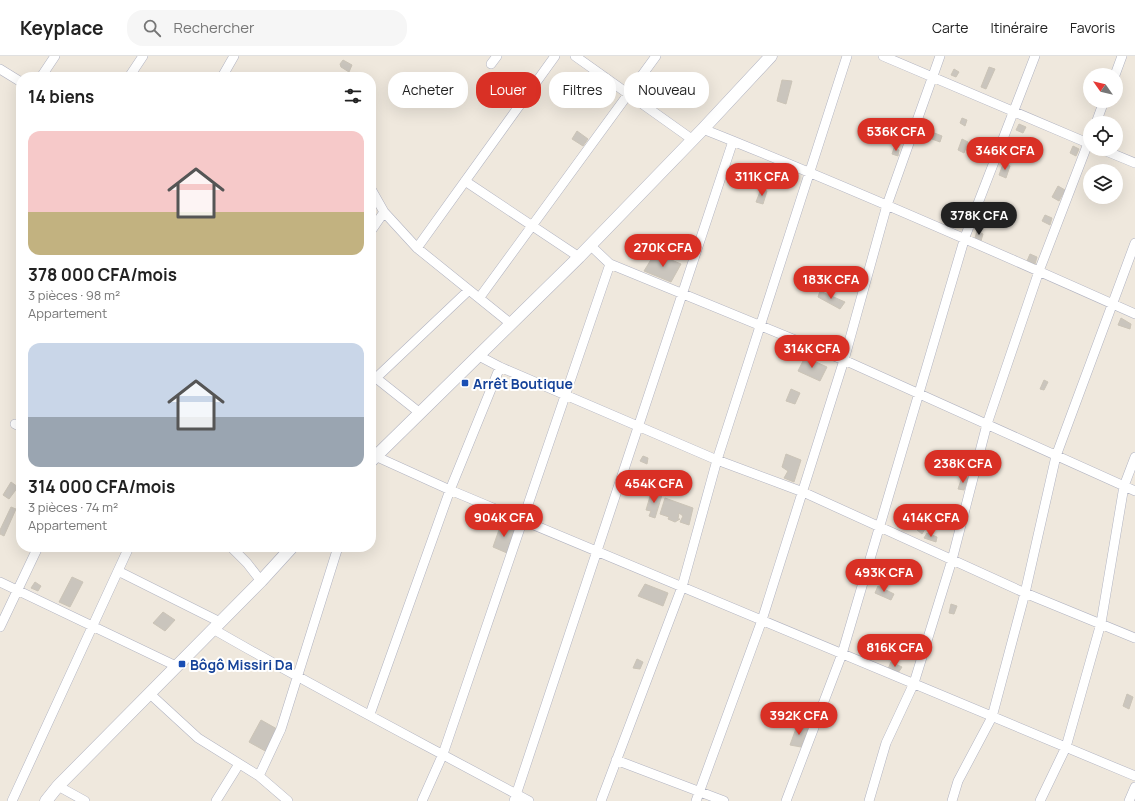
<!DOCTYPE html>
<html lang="fr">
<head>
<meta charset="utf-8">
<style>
	:root { --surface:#fff; --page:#f6f6f6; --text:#222; --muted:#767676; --line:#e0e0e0; --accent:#d93025 }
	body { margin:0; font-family:Manrope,sans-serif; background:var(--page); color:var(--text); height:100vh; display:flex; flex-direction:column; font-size:15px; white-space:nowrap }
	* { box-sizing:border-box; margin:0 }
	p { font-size:13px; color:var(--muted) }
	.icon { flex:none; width:22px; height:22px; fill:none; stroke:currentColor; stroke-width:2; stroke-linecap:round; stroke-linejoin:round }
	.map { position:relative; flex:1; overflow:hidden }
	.panel { position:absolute; left:16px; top:16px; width:360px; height:480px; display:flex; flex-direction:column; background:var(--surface); border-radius:16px; box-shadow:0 4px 16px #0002 }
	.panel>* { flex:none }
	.guide { position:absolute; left:388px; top:16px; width:380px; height:36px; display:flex; gap:8px }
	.needle { width:26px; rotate:304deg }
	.controls { position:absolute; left:1083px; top:12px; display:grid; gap:8px }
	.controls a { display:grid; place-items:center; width:40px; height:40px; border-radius:50%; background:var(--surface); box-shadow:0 4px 16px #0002; font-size:20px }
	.price { position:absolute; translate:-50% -34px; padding:0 9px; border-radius:14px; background:var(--accent); color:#fff; font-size:13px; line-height:26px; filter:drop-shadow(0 1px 2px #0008) }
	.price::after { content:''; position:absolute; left:50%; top:24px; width:12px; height:9px; margin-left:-6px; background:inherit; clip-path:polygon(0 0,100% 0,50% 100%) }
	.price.on { background:#222; color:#fff }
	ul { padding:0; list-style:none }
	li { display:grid; align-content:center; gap:8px; height:212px; padding:0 12px }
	li span { display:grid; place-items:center; height:124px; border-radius:12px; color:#555 }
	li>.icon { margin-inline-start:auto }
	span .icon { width:72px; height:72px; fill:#fffc; stroke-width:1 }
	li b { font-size:17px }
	h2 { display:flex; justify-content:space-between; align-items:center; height:48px; padding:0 12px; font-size:17px }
	.pill { padding:0 14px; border-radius:16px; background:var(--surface); box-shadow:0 4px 16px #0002; font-size:14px; line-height:36px }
	.pill.on { background:var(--accent); color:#fff }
	header { display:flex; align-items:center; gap:24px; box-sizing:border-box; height:56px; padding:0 20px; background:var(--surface); border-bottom:1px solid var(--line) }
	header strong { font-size:19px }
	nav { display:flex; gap:22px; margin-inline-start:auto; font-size:14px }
	.search { width:280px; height:36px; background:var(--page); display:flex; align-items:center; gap:10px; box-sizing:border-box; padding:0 14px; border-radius:16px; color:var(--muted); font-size:15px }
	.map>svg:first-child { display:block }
	.building { fill:#cac5bd; stroke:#cbc4b7 }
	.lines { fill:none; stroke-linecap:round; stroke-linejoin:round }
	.street-casing { stroke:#b1b3c1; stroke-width:10 }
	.secondary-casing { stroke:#b1b3c1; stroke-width:13 }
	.street { stroke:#fff; stroke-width:9 }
	.secondary { stroke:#fff; stroke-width:12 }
	.transit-dot { fill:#1a4fb4; stroke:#fff; stroke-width:1.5 }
	.labels { text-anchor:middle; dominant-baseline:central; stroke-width:4; stroke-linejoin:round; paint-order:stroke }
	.transit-label { font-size:14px; font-weight:bold; fill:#164399; stroke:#fff; text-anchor:start }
</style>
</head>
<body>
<header>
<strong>Keyplace</strong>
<div class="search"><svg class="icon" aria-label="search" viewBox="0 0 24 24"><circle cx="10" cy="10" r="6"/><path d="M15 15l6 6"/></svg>Rechercher</div>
<nav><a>Carte</a><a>Itinéraire</a><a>Favoris</a></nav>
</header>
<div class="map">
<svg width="1135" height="745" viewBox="0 0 1135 745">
	<rect width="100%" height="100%" fill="#efe8dd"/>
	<path class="building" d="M 343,4 L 352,9 L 349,16 L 341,11 L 340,8 Z
		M 989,11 L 995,13 L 986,33 L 981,31 Z
		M 954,13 L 959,16 L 956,21 L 951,19 Z
		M 498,17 L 502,19 L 498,24 L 494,20 Z
		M 782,24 L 792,25 L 786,48 L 777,45 Z
		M 962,62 L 967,64 L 965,70 L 960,67 Z
		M 1019,68 L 1026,71 L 1023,77 L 1016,74 Z
		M 577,75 L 588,83 L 583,90 L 572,83 Z
		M 932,76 L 942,80 L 940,86 L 929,82 Z
		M 962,83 L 968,86 L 964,97 L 958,94 Z
		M 1073,90 L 1079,93 L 1076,100 L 1070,97 Z
		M 894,92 L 899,94 L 898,100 L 892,98 Z
		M 1003,108 L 1010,110 L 1006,122 L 999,119 Z
		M 1058,130 L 1065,134 L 1059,145 L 1052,141 Z
		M 761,133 L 767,135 L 763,148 L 756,146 Z
		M 986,153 L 993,155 L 990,162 L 983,160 Z
		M 1045,159 L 1052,162 L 1050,169 L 1042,165 Z
		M 977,175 L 983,178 L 981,185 L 975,182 Z
		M 655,197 L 681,208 L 671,226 L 644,215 Z
		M 1030,198 L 1037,201 L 1035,208 L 1027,205 Z
		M 820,235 L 845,246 L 840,253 L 818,241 Z
		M 1121,262 L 1131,268 L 1130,273 L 1118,269 Z
		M 805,301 L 827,311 L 820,325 L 798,315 Z
		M 1044,324 L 1048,326 L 1044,334 L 1040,333 Z
		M 791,333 L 800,337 L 795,348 L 786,345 Z
		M 786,398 L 801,404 L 794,426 L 784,422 L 788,415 L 782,411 Z
		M 643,400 L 648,402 L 647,408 L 640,405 Z
		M 962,421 L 968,422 L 964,434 L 958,433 Z
		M 11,426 L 18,431 L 9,443 L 3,439 Z
		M 633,427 L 639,431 L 637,436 L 631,433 Z
		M 651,437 L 662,439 L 655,462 L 649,460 L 651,455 L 646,454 Z
		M 665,442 L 693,452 L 689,469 L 680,466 L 683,460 L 679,457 L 678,463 L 680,463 L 675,466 L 668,463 L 669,461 L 660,458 Z
		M 11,451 L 16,453 L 4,480 L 0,478 L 0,474 Z
		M 926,457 L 941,465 L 938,470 L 933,467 L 931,473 L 921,467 Z
		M 501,468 L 515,473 L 507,497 L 493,491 Z
		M 920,470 L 925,473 L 922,478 L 917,474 Z
		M 927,477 L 937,481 L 936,486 L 924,482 Z
		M 72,521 L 83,526 L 70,551 L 59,546 Z
		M 35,526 L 41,530 L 38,535 L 31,532 Z
		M 645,528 L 668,537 L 663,550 L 638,540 Z
		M 878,530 L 894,538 L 891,544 L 875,537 Z
		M 951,548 L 957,550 L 954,558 L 949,557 Z
		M 163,556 L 175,564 L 165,575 L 153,567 Z
		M 637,603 L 643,606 L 640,613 L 633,612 Z
		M 891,606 L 902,611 L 898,617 L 888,613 Z
		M 1127,638 L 1133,641 L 1129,653 L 1123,650 Z
		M 780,656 L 785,659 L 782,664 L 777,661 Z
		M 261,664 L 277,673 L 267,696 L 249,686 Z
		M 798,667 L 808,673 L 801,691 L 790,689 Z"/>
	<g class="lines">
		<g class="street-casing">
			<path id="street" d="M 575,0 L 693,84
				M 883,0 L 1090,88
				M 491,8 L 497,0
				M 0,13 L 21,26
				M 1115,19 L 1122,0
				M 41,21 L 55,0
				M 129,21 L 143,0
				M 222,21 L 234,0
				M 1096,67 L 1104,45
				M 703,73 C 849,131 992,194 1135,258
				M 1101,93 L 1135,107
				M 465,125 L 579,201
				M 371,133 L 384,156 L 417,192 L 510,267
				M 371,175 L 384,156
				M 590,189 L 610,208 L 844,304 L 1135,435
				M 417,192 L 555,0
				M 480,241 L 656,0
				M 479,300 L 500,311 L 717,404 L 803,436 L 1025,537 L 1135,582
				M 420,357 L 376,322 L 469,234
				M 15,368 L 21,371
				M 375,400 L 450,434 L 1135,720
				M 231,491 L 247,507 L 261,525
				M 118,515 L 220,566
				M 0,526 L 176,610
				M 0,571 L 38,491
				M 213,573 C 317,633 424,688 529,745
				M 149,637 L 198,682 L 259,720 L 288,745
				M 370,658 L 450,434 L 500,311
				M 616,704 L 724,745
				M 259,720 L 281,673 L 338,491
				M 58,730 L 85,745
				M 12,745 L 129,491
				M 216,745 L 239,708
				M 422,745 L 443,698 L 610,208
				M 514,745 L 733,85
				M 601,745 L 682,531 L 717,404 L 847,0
				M 696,745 L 762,564 L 844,304 L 887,149 L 940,0
				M 786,745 L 842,598 L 965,181 L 1035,0
				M 869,745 L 886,687 L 914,627 L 952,504 L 987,368 L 1039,215 L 1090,82
				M 952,745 L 958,725 L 992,661 L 1025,537 L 1056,400 L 1135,187
				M 1040,745 L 1066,691 L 1101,567 L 1124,430 L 1135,401
				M 1129,745 L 1135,731"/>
		</g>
		<g class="secondary-casing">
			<path id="secondary" d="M 371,405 L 579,201 L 703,73 L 771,0
				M 46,745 L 58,730 L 261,525 L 292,491"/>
		</g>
		<use href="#street" class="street"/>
		<use href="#secondary" class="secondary"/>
	</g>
	<g class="transit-dot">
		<rect x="461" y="323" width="8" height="8" rx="2"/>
		<rect x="178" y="604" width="8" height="8" rx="2"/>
	</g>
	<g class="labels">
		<g class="transit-label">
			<text x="473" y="327">Arrêt Boutique</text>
			<text x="190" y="608">Bôgô Missiri Da</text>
		</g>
	</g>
</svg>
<div class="controls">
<a><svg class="needle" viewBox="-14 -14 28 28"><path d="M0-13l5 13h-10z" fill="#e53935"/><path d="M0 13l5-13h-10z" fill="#767676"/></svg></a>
<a><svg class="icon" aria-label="locate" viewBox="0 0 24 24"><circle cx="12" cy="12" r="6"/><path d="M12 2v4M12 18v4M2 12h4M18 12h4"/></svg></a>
<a><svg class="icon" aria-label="layers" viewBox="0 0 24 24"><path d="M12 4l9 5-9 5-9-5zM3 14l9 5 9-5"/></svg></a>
</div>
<b class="price" style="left:896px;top:96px">536K CFA</b>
<b class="price" style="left:1005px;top:115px">346K CFA</b>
<b class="price" style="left:762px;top:141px">311K CFA</b>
<b class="price on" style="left:979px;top:180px">378K CFA</b>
<b class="price" style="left:663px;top:212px">270K CFA</b>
<b class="price" style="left:831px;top:244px">183K CFA</b>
<b class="price" style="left:812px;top:313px">314K CFA</b>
<b class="price" style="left:963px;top:428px">238K CFA</b>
<b class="price" style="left:654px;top:448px">454K CFA</b>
<b class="price" style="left:504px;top:482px">904K CFA</b>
<b class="price" style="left:931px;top:482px">414K CFA</b>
<b class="price" style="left:884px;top:537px">493K CFA</b>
<b class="price" style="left:895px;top:612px">816K CFA</b>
<b class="price" style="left:799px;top:680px">392K CFA</b>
<div class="guide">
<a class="pill">Acheter</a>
<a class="pill on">Louer</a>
<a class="pill">Filtres</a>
<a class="pill">Nouveau</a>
</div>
<section class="panel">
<h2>14 biens<svg class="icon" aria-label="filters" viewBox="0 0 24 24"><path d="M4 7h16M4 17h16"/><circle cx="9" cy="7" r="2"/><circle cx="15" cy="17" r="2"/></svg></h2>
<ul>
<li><span style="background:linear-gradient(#f6c9c9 65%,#c2b280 0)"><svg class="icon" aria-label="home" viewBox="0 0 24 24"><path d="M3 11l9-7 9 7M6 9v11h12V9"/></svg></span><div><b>378 000 CFA/mois</b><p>3 pièces · 98 m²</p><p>Appartement</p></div></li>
<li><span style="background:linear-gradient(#c9d6e8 60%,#9aa5b1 0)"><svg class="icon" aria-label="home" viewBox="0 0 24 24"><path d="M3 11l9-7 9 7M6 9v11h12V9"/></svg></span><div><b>314 000 CFA/mois</b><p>3 pièces · 74 m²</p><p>Appartement</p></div></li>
</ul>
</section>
</div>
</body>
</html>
